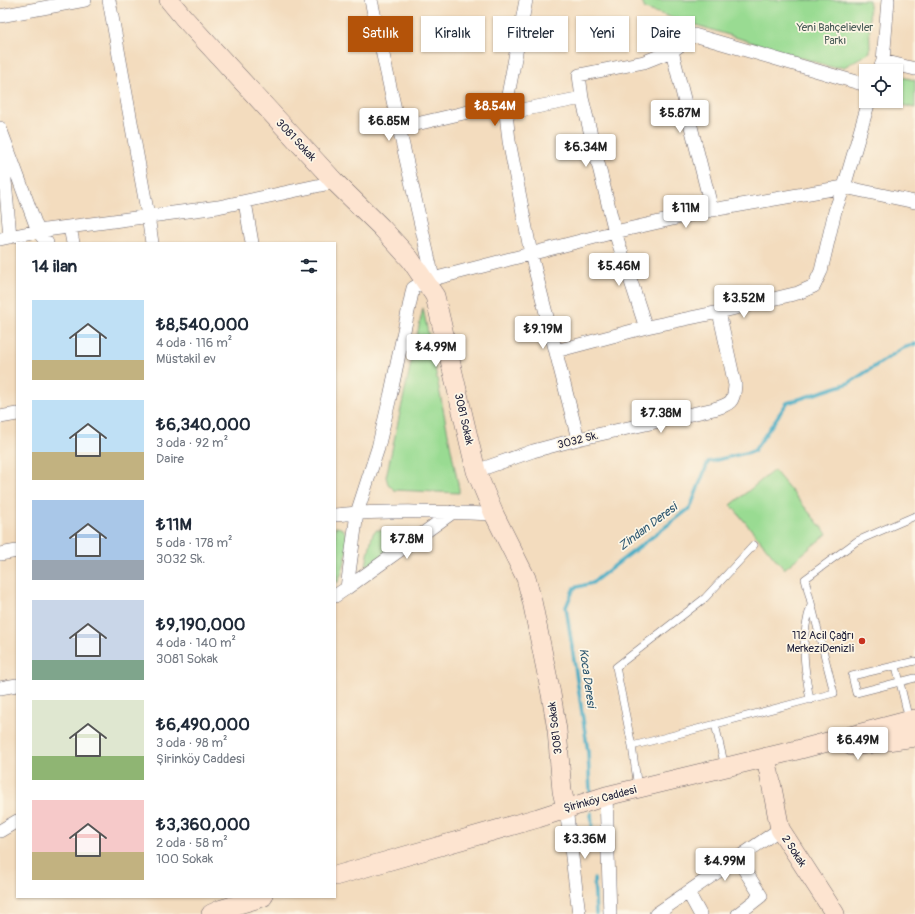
<!DOCTYPE html>
<html lang="tr">
<head>
<meta charset="utf-8">
<style>
	:root { --surface:#fff; --page:#f2f2f3; --text:#1f2937; --muted:#747a83; --accent:#b45309 }
	body { margin:0; font-family:Pangolin,sans-serif; background:var(--page); color:var(--text); height:100vh; display:flex; flex-direction:column; font-size:15px; white-space:nowrap }
	* { box-sizing:border-box; margin:0 }
	p { font-size:13px; color:var(--muted) }
	.icon { flex:none; width:22px; height:22px; fill:none; stroke:currentColor; stroke-width:2; stroke-linecap:round; stroke-linejoin:round }
	.map { position:relative; flex:1; overflow:hidden }
	.side { position:absolute; left:16px; top:242px; width:320px; height:656px; display:flex; flex-direction:column; background:var(--surface); border-radius:0px; box-shadow:0 1px 3px #0004 }
	.side>* { flex:none }
	.hud { position:absolute; left:348px; top:16px; width:380px; height:36px; display:flex; gap:8px }
	.buttons { position:absolute; left:859px; top:64px; display:grid; gap:8px }
	.buttons a { display:grid; place-items:center; width:44px; height:44px; border-radius:0px; background:var(--surface); box-shadow:0 1px 3px #0004; font-size:20px }
	.price { position:absolute; translate:-50% -34px; padding:0 9px; border-radius:4px; background:#fff; color:#222; font-size:13px; line-height:26px; filter:drop-shadow(0 1px 2px #0008) }
	.price::after { content:''; position:absolute; left:50%; top:24px; width:12px; height:9px; margin-left:-6px; background:inherit; clip-path:polygon(0 0,100% 0,50% 100%) }
	.price.on { background:var(--accent); color:#fff }
	ul { padding:0; list-style:none }
	li { display:flex; align-items:center; gap:12px; height:100px; padding:0 16px }
	li span { display:grid; place-items:center; flex:none; width:112px; height:80px; border-radius:0px; color:#555 }
	li>.icon { margin-inline-start:auto }
	span .icon { width:48px; height:48px; fill:#fffc; stroke-width:1 }
	li b { font-size:17px }
	h2 { display:flex; justify-content:space-between; align-items:center; height:48px; padding:0 16px; font-size:17px }
	.chip { padding:0 14px; border-radius:0px; background:var(--surface); box-shadow:0 1px 3px #0004; font-size:14px; line-height:36px }
	.chip.on { background:var(--accent); color:#fff }
	.map>svg:first-child { display:block }
	.green { fill:#99db92; stroke:#5e7e66 }
	.lines { fill:none; stroke-linecap:round; stroke-linejoin:round }
	.stream { stroke:#45acc4; stroke-width:3.5 }
	.lane-casing { stroke:#6b6369; stroke-width:8 }
	.street-casing { stroke:#6b6369; stroke-width:14 }
	.secondary-casing { stroke:#6b6369; stroke-width:20 }
	.lane { stroke:#fff; stroke-width:7 }
	.street { stroke:#fff; stroke-width:13 }
	.secondary { stroke:#fde4d0; stroke-width:19 }
	.poi-dot { fill:#c8321e; stroke:#fcf5e5; stroke-width:1.5 }
	.labels { text-anchor:middle; dominant-baseline:central; stroke-width:3.5; stroke-linejoin:round; paint-order:stroke }
	.park-label { font-size:11px; fill:#465a55; stroke:#fcf5e5 }
	.street-label { font-size:11px; fill:#22223b; stroke:#fcf5e5 }
	.poi-label { font-size:11px; fill:#22223b; stroke:#fcf5e5; text-anchor:end }
	.water-label { font-size:12px; font-style:italic; fill:#305972; stroke:#fcf5e5 }
</style>
</head>
<body>
<div class="map">
<svg width="915" height="914" viewBox="0 0 915 914">
	<rect width="100%" height="100%" fill="#fcf5e5"/>
	<filter id="ink" filterUnits="userSpaceOnUse"><feTurbulence type="fractalNoise" baseFrequency=".025" numOctaves="2"/><feDisplacementMap in="SourceGraphic" scale="8" xChannelSelector="R" yChannelSelector="G"/><feConvolveMatrix kernelMatrix="1 2 1 2 8 2 1 2 1" color-interpolation-filters="sRGB"/></filter>
	<filter id="wash" filterUnits="userSpaceOnUse"><feTurbulence type="fractalNoise" baseFrequency=".012" numOctaves="4" result="noise"/><feDisplacementMap in="SourceGraphic" scale="16" xChannelSelector="R" yChannelSelector="G"/><feGaussianBlur stdDeviation="0.9" result="paint"/><feColorMatrix in="noise" values="0 0 0 0 0 0 0 0 0 0 0 0 0 0 0 0 0 1.4 0 .05"/><feComposite in="paint" operator="in"/></filter>
	<g filter="url(#wash)">
		<rect width="100%" height="100%" fill="#f3dcbe"/>
		<path class="green" d="M 641,0 L 869,0 L 870,52 L 844,67 L 831,67 L 645,9 Z
			M 896,76 L 915,80 L 915,108 L 885,101 L 896,101 Z
			M 423,308 L 459,489 L 459,493 L 394,490 L 388,484 L 386,477 Z
			M 774,470 L 827,534 L 784,569 L 731,505 Z
			M 335,527 C 341,527 345,530 347,536 C 350,544 343,574 338,582 L 336,582 Z
			M 377,530 L 410,532 L 412,532 L 412,534 L 369,565 L 366,565 L 372,536 L 374,532 Z"/>
		<g class="lines">
			<path class="stream" d="M 590,792 L 588,752 L 566,607 L 574,588 L 592,583 L 690,508 L 708,462 L 754,451 L 787,403 L 849,383 L 903,348 L 915,344
				M 591,813 L 592,826
				M 594,879 L 596,914"/>
		</g>
	</g>
	<g filter="url(#ink)">
		<g class="lines">
			<g class="lane-casing">
				<path id="lane" d="M 915,661 L 852,676 L 856,693 L 915,678
					M 896,666 L 909,720
					M 810,700 C 804,666 800,639 811,605
					M 715,724 L 725,767
					M 632,746 L 834,693 L 805,579 L 857,541 L 915,516
					M 638,788 L 632,746 L 616,667 L 705,598 L 754,545"/>
			</g>
			<g class="street-casing">
				<path id="street" d="M 109,0 L 148,216 L 152,243
					M 371,0 L 399,128 L 433,278
					M 526,0 L 508,95 L 506,113 L 509,141 L 531,254 L 578,439
					M 0,16 L 85,0
					M 672,51 L 712,210
					M 883,61 L 915,69
					M 879,71 L 883,61 L 888,0
					M 582,98 L 615,232 L 645,325 L 647,327
					M 506,113 L 582,98 L 579,75 L 644,62 L 672,51 L 694,35 L 866,85
					M 0,128 L 38,231 L 47,243
					M 399,128 L 507,103
					M 2,146 L 10,237
					M 245,202 L 252,243
					M 70,227 L 73,243
					M 0,239 L 38,231 L 218,207 L 335,182
					M 556,351 L 647,327 L 719,312 L 798,293 L 814,286 L 821,271 L 835,211 L 844,187 L 915,202
					M 0,417 L 17,414
					M 476,471 L 533,451 L 578,439 L 714,409 C 730,404 734,403 735,385 L 719,312
					M 335,515 C 388,510 441,512 494,514
					M 0,554 L 17,551
					M 347,588 L 453,512
					M 335,596 L 347,588 L 357,513 L 378,448 L 390,397 L 413,288 L 425,281 L 615,232 L 712,210 L 844,187 L 869,101
					M 0,688 L 17,685
					M 606,796 L 610,914
					M 566,808 L 579,914
					M 0,831 L 17,821
					M 737,858 L 761,896 L 738,914
					M 688,892 L 700,914
					M 656,914 L 780,829"/>
			</g>
			<g class="secondary-casing">
				<path id="secondary" d="M 169,0 L 183,17 L 335,182 L 381,227 L 410,259 L 435,296 L 476,471 L 494,514 L 526,578 L 532,601 L 551,694 L 557,730 L 562,791 L 566,808
					M 852,746 L 915,737
					M 766,757 L 780,829 L 835,914
					M 335,876 L 538,818 L 606,796 L 797,750 L 915,719
					M 211,914 L 222,909 L 263,897"/>
			</g>
			<use href="#lane" class="lane"/>
			<use href="#street" class="street"/>
			<use href="#secondary" class="secondary"/>
		</g>
	</g>
	<circle class="poi-dot" cx="862" cy="641" r="4"/>
	<g class="labels">
		<g class="park-label">
			<text x="835" y="27">Yeni Bahçelievler<tspan x="835" dy="13">Parkı</tspan></text>
		</g>
		<g class="street-label">
			<text transform="translate(296 140) rotate(47)">3081 Sokak</text>
			<text transform="translate(464 419) rotate(77)">3081 Sokak</text>
			<text transform="translate(578 440) rotate(-14)">3032 Sk.</text>
			<text transform="translate(555 728) rotate(-97)">3081 Sokak</text>
			<text transform="translate(600 799) rotate(-15)">Şirinköy Caddesi</text>
			<text transform="translate(794 851) rotate(57)">2 Sokak</text>
		</g>
		<g class="poi-label">
			<text x="854" y="635">112 Acil Çağrı<tspan x="854" dy="13">MerkeziDenizli</tspan></text>
		</g>
		<g class="water-label">
			<text transform="translate(648 527) rotate(-37)">Zindan Deresi</text>
			<text transform="translate(587 678) rotate(82)">Koca Deresi</text>
		</g>
	</g>
</svg>
<div class="buttons">
<a><svg class="icon" aria-label="locate" viewBox="0 0 24 24"><circle cx="12" cy="12" r="6"/><path d="M12 2v4M12 18v4M2 12h4M18 12h4"/></svg></a>
</div>
<b class="price on" style="left:495px;top:127px">₺8.54M</b>
<b class="price" style="left:680px;top:134px">₺5.87M</b>
<b class="price" style="left:389px;top:142px">₺6.85M</b>
<b class="price" style="left:586px;top:168px">₺6.34M</b>
<b class="price" style="left:686px;top:229px">₺11M</b>
<b class="price" style="left:619px;top:287px">₺5.46M</b>
<b class="price" style="left:744px;top:319px">₺3.52M</b>
<b class="price" style="left:543px;top:350px">₺9.19M</b>
<b class="price" style="left:436px;top:368px">₺4.99M</b>
<b class="price" style="left:661px;top:434px">₺7.38M</b>
<b class="price" style="left:407px;top:560px">₺7.8M</b>
<b class="price" style="left:858px;top:761px">₺6.49M</b>
<b class="price" style="left:585px;top:860px">₺3.36M</b>
<b class="price" style="left:725px;top:882px">₺4.99M</b>
<div class="hud">
<a class="chip on">Satılık</a>
<a class="chip">Kiralık</a>
<a class="chip">Filtreler</a>
<a class="chip">Yeni</a>
<a class="chip">Daire</a>
</div>
<section class="side">
<h2>14 ilan<svg class="icon" aria-label="filters" viewBox="0 0 24 24"><path d="M4 7h16M4 17h16"/><circle cx="9" cy="7" r="2"/><circle cx="15" cy="17" r="2"/></svg></h2>
<ul>
<li><span style="background:linear-gradient(#bfe0f5 75%,#c2b280 0)"><svg class="icon" aria-label="home" viewBox="0 0 24 24"><path d="M3 11l9-7 9 7M6 9v11h12V9"/></svg></span><div><b>₺8,540,000</b><p>4 oda · 116 m²</p><p>Müstakil ev</p></div></li>
<li><span style="background:linear-gradient(#bfe0f5 65%,#c2b280 0)"><svg class="icon" aria-label="home" viewBox="0 0 24 24"><path d="M3 11l9-7 9 7M6 9v11h12V9"/></svg></span><div><b>₺6,340,000</b><p>3 oda · 92 m²</p><p>Daire</p></div></li>
<li><span style="background:linear-gradient(#a9c7e8 75%,#9aa5b1 0)"><svg class="icon" aria-label="home" viewBox="0 0 24 24"><path d="M3 11l9-7 9 7M6 9v11h12V9"/></svg></span><div><b>₺11M</b><p>5 oda · 178 m²</p><p>3032 Sk.</p></div></li>
<li><span style="background:linear-gradient(#c9d6e8 75%,#7fa58c 0)"><svg class="icon" aria-label="home" viewBox="0 0 24 24"><path d="M3 11l9-7 9 7M6 9v11h12V9"/></svg></span><div><b>₺9,190,000</b><p>4 oda · 140 m²</p><p>3081 Sokak</p></div></li>
<li><span style="background:linear-gradient(#dfe7d0 70%,#8fb573 0)"><svg class="icon" aria-label="home" viewBox="0 0 24 24"><path d="M3 11l9-7 9 7M6 9v11h12V9"/></svg></span><div><b>₺6,490,000</b><p>3 oda · 98 m²</p><p>Şirinköy Caddesi</p></div></li>
<li><span style="background:linear-gradient(#f6c9c9 65%,#c2b280 0)"><svg class="icon" aria-label="home" viewBox="0 0 24 24"><path d="M3 11l9-7 9 7M6 9v11h12V9"/></svg></span><div><b>₺3,360,000</b><p>2 oda · 58 m²</p><p>100 Sokak</p></div></li>
</ul>
</section>
</div>
</body>
</html>
